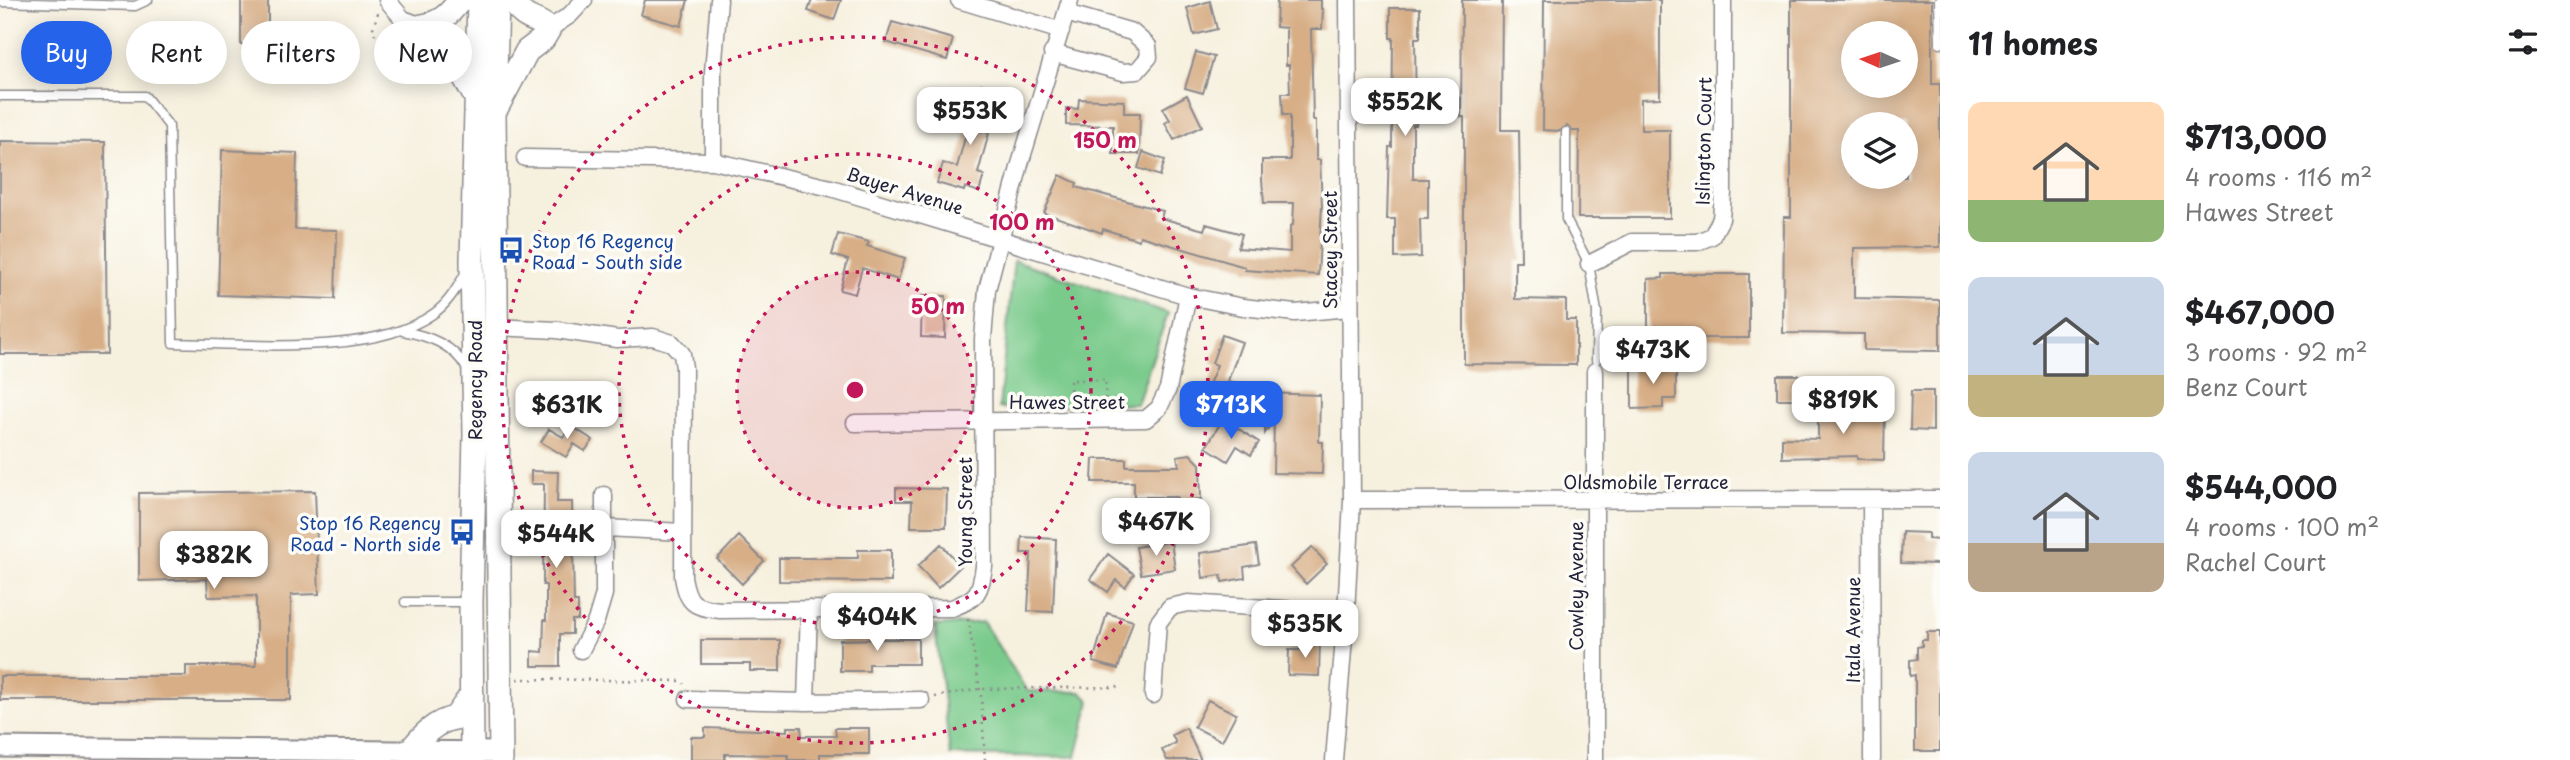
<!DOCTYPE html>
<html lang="en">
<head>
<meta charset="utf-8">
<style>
	:root { --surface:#fff; --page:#f6f6f6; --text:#202124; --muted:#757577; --accent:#2563eb }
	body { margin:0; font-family:"Playpen Sans",sans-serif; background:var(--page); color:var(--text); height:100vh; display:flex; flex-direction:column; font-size:26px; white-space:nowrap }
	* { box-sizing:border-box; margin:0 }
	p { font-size:23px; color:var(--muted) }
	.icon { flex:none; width:38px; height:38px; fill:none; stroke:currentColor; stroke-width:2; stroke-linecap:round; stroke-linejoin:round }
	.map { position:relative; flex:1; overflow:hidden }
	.sheet { display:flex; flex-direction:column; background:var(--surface); width:630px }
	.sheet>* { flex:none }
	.guide { position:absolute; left:21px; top:21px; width:665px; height:63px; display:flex; gap:14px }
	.needle { width:46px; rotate:273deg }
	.buttons { position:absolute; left:1841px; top:21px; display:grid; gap:14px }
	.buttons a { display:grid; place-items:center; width:77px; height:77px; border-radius:50%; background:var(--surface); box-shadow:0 4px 18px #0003; font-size:35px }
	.price { position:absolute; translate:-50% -60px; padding:0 16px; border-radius:14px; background:#fff; color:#222; font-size:23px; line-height:46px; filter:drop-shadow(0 2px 4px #0008) }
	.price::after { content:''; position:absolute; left:50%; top:42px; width:21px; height:16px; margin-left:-10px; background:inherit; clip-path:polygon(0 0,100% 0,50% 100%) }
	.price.active { background:var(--accent); color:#fff }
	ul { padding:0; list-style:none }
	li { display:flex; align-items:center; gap:21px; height:175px; padding:0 28px }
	li span { display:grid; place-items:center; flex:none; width:196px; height:140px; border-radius:14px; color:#555 }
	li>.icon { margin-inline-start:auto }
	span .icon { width:84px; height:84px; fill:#fffc; stroke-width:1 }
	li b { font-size:30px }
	h2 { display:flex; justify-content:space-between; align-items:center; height:84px; padding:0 28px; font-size:30px }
	.pill { padding:0 24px; border-radius:32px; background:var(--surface); box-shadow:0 4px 18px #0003; font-size:24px; line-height:63px }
	.pill.active { background:var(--accent); color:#fff }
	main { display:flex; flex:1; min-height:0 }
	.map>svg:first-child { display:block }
	.green { fill:#79ca8b; stroke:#4e7663; stroke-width:2 }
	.building { fill:#d7ae86; fill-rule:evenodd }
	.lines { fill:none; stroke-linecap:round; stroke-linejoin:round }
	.service-casing { stroke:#8c898c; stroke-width:11 }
	.minor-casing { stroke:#8c898c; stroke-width:19 }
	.tertiary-casing { stroke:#8c898c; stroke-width:23 }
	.secondary-casing { stroke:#8c898c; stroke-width:26 }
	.path { stroke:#8c898c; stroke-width:2.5; stroke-dasharray:2 5; stroke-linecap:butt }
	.service { stroke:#fff; stroke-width:8 }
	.minor { stroke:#fff; stroke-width:16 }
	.tertiary { stroke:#fff; stroke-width:19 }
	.secondary { stroke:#fff; stroke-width:23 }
	.ring { fill:none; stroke:#c2185b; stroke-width:3.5; stroke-dasharray:3.5 7 }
	.labels { text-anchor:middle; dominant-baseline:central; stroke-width:7; stroke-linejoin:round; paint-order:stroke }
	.street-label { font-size:18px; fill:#22223b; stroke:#fdfcf7 }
	.transit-label { font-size:18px; fill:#164399; stroke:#fdfcf7; text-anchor:start }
	.centre { fill:#c2185b; stroke:#fdfcf7; stroke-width:3.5 }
	.ring-label { font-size:21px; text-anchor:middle; font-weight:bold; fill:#c2185b; stroke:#fdfcf7; stroke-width:7; stroke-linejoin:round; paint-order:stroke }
</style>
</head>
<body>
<main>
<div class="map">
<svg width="1940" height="760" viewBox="0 0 1940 760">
	<rect width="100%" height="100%" fill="#fdfcf7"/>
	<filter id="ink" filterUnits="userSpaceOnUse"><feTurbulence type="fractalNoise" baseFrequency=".0143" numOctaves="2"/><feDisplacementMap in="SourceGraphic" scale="14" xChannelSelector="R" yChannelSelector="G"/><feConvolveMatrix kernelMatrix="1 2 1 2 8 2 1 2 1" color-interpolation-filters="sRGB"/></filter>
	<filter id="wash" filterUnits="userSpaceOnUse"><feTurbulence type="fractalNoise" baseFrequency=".00686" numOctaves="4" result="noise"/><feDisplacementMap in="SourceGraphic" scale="28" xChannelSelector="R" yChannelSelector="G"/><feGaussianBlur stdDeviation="1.57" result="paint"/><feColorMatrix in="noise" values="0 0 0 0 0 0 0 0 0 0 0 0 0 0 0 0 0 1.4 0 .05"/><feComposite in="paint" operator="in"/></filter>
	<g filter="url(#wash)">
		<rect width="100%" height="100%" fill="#f6f0de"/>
		<path class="green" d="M 1014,260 L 1168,313 L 1137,404 L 999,408 Z
			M 983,622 L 1027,691 L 1081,692 L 1090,701 L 1076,757 L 950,755 L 935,626 Z"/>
		<g id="blocks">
			<path class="building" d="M 241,0 L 268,0 L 268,45 L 241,45 Z
				M 645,0 L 688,0 L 681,26 L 641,15 Z
				M 812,0 L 841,0 L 834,20 L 808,11 Z
				M 1277,0 L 1321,0 L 1321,9 L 1323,9 L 1322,29 L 1311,29 L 1313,120 L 1316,120 L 1316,160 L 1320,160 L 1322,206 L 1318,275 L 1245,270 L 1245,267 L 1140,236 L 1139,240 L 1103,229 L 1102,233 L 1044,213 L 1060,175 L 1077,183 L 1076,187 L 1163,211 L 1161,218 L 1204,230 L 1206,224 L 1242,234 L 1238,248 L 1290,252 L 1290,226 L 1293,225 L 1294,203 L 1264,203 L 1262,180 L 1262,160 L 1290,160 L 1290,115 L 1283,115 L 1282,93 L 1290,93 L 1289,65 L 1286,65 L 1286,28 L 1276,27 Z
				M 1462,0 L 1502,0 L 1501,130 L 1519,130 L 1521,261 L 1515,261 L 1515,299 L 1566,300 L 1566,320 L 1576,320 L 1576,365 L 1464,364 L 1464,117 L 1461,117 Z
				M 1544,0 L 1660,0 L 1660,98 L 1641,99 L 1641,130 L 1670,130 L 1670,218 L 1578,218 L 1579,131 L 1572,131 L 1567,126 L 1560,131 L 1543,130 Z
				M 1791,0 L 1932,0 L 1932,84 L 1940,84 L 1940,247 L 1854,248 L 1854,298 L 1940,300 L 1940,351 L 1864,350 L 1864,334 L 1783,333 L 1784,217 L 1791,217 ZM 1853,33 L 1906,33 L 1906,86 L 1853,86 ZM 1853,124 L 1906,124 L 1906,177 L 1853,177 Z
				M 1210,1 L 1217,29 L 1194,35 L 1187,8 Z
				M 1390,8 L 1420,8 L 1420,38 L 1415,38 L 1416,125 L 1413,125 L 1413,179 L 1428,179 L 1428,219 L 1420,219 L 1421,257 L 1395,258 L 1395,219 L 1387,219 L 1389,147 L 1392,147 L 1393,38 L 1390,38 Z
				M 892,22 L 953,39 L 947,60 L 886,42 Z
				M 1196,52 L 1214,57 L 1203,93 L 1185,88 Z
				M 981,84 L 994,88 L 981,131 L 989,133 L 978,173 L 984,175 L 979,192 L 965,187 L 964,191 L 937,183 L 943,163 L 957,167 L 971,115 L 966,113 L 972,94 L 977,96 Z
				M 1187,95 L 1202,126 L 1174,140 L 1165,123 L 1170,120 L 1163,108 Z
				M 1079,99 L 1124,101 L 1124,113 L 1140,113 L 1139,154 L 1113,154 L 1113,126 L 1066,125 L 1066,108 L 1078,109 Z
				M 0,141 L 105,142 L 107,354 L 0,354 Z
				M 222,150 L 297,153 L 295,229 L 337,230 L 335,299 L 218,295 Z
				M 1143,152 L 1165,160 L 1160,176 L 1138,168 Z
				M 838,234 L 869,242 L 867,246 L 905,258 L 898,280 L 862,268 L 855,294 L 840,290 L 848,260 L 832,255 Z
				M 1663,274 L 1749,274 L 1749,338 L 1648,338 L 1648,279 L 1663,278 Z
				M 922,296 L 946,296 L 945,338 L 921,337 Z
				M 1222,335 L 1242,342 L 1228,381 L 1245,388 L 1238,407 L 1205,394 L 1217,365 L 1212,363 Z
				M 1632,366 L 1676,366 L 1676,399 L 1663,399 L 1663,408 L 1632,409 Z
				M 1777,375 L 1799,375 L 1799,399 L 1777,399 Z
				M 1911,391 L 1933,391 L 1933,431 L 1910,430 Z
				M 1265,393 L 1320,395 L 1319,442 L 1323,442 L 1322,474 L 1273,473 L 1274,419 L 1265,433 Z
				M 1858,406 L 1885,406 L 1884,460 L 1857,459 L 1857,456 L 1782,458 L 1782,438 L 1818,439 L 1818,410 L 1858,410 Z
				M 1223,419 L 1259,442 L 1251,455 L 1237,446 L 1228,461 L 1206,447 Z
				M 571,426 L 593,440 L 585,451 L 574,444 L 566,457 L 541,442 L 549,429 L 563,437 Z
				M 1190,454 L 1200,464 L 1201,499 L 1178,502 L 1177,497 L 1134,497 L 1134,482 L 1092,482 L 1093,459 L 1126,459 L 1126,466 L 1179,466 L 1177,456 Z
				M 531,471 L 558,472 L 557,502 L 572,502 L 574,602 L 578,602 L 578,620 L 572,620 L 572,634 L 560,634 L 560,666 L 532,666 L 532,651 L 543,652 L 544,620 L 546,620 L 546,585 L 543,585 L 544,484 L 531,484 Z
				M 896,488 L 947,489 L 946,527 L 911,527 L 912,501 L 896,501 Z
				M 315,491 L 319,594 L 291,595 L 291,700 L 0,700 L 0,676 L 186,676 L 186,666 L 256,666 L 256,596 L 208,597 L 207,579 L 139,581 L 139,493 Z
				M 1902,532 L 1928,533 L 1928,539 L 1940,540 L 1940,564 L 1901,563 Z
				M 739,536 L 764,561 L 742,584 L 717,559 Z
				M 1022,537 L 1056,539 L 1053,612 L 1028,611 L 1031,553 L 1021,553 Z
				M 1171,541 L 1175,569 L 1141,574 L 1136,547 Z
				M 941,544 L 961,566 L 938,588 L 918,566 Z
				M 1256,545 L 1259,564 L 1244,567 L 1245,578 L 1222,582 L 1221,575 L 1203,578 L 1200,553 Z
				M 1312,547 L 1327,564 L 1306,584 L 1291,567 Z
				M 858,550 L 891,550 L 891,582 L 779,581 L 779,558 L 858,558 Z
				M 1108,554 L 1134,574 L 1125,587 L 1116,580 L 1108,592 L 1090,579 Z
				M 1107,613 L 1133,621 L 1118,669 L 1093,662 Z
				M 1927,632 L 1940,632 L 1940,751 L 1915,751 L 1915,675 L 1910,676 L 1910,660 L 1917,659 L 1917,647 L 1922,646 L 1922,640 L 1927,640 Z
				M 885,639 L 918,639 L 918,664 L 869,664 L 869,671 L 840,671 L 840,640 Z
				M 1306,639 L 1320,640 L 1319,676 L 1288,675 L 1289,650 L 1305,650 Z
				M 701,640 L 780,640 L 780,671 L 750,671 L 750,664 L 701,664 Z
				M 1208,700 L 1236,714 L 1222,741 L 1194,727 Z
				M 788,727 L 801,727 L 802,736 L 836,736 L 835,728 L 869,728 L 869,754 L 820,754 L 820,760 L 788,760 L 788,755 L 725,754 L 725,760 L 691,760 L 691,737 L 705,737 L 705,728 L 788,731 Z
				M 1186,728 L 1201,760 L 1167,760 L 1162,750 L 1176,743 L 1172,735 Z"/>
		</g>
	</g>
	<g filter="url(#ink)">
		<use href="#blocks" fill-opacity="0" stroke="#8c898c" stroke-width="2"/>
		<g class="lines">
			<g class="service-casing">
				<path id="service" d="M 1939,0 L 1940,44
					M 0,2 L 135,6 L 148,0
					M 0,96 L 145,96 L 169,126 L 173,343 C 246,344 372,357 433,314 C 448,304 457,288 466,272
					M 1566,132 L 1566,219 L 1589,264 L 1597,312 L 1596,360
					M 403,331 C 428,336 453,344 467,369
					M 405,602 L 468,602"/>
			</g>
			<g class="minor-casing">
				<path id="minor" d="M 387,0 L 403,19 L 422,26
					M 959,0 L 1061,31
					M 549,29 L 570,15 L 584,0
					M 1052,53 L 1123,72 L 1137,71 L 1149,57 L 1148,46 L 1132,32 L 1066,13
					M 525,158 L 713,161 L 831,188 L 1188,296 L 1243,307 L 1295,313 L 1349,308
					M 713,161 L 713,72 L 719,0
					M 1589,264 L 1632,242 L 1697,242 L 1712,236 L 1721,219 L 1723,193 L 1723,0
					M 496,327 L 557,330 L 617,339 L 653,337 L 672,343 L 682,354 L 684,368 L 683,577 C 688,604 693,607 720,610 L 952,608 C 978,598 980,593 984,567 L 983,339 L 987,290 L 1020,164 L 1070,0
					M 1595,371 L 1595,760
					M 855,423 L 1146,419 L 1159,408 L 1168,389 L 1188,296
					M 1352,500 L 1940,499
					M 1871,500 L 1872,760
					M 605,528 L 683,532
					M 581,650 L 596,621 L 604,594 L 604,495
					M 1153,695 L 1158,623 L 1170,607 L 1188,603 L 1346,613
					M 688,699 L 806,702 L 921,700
					M 806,702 L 809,609
					M 1334,760 L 1346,613 L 1352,500 L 1348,0"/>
			</g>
			<g class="tertiary-casing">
				<path id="tertiary" d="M 0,747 L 501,752"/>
			</g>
			<g class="secondary-casing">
				<path id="secondary" d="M 497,0 L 494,112 L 501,760
					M 422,26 L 453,57 L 475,96
					M 422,26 C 440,23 449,15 460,0
					M 497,107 L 527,51 L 543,39 L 549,29 C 536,16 524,23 513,0
					M 422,760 L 409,752 C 421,737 435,721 455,718 L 472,694
					M 472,760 L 471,602 L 475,435 L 472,260 L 479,0"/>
			</g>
			<path class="path" d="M 378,13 L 373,28 L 375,35 L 386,44 L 418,50
				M 1071,404 L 1070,380 L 1106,380 L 1105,403
				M 968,619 L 981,696 L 985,760
				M 517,679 L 682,681 L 684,684
				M 935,697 L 979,689 L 1118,687"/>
			<use href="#service" class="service"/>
			<use href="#minor" class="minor"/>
			<use href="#tertiary" class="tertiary"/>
			<use href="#secondary" class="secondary"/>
		</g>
	</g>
	<circle cx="855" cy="390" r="118" fill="#c2185b" fill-opacity=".12"/>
	<g class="ring">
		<circle cx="855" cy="390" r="118"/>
		<circle cx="855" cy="390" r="236"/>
		<circle cx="855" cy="390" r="353"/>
	</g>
	<defs>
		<g id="bus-bare" transform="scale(2.1)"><path d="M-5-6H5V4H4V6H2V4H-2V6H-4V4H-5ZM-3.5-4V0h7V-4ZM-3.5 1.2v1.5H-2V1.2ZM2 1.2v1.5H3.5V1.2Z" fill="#1a4fb4" stroke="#fdfcf7" stroke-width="2.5" paint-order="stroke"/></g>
	</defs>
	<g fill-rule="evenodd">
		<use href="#bus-bare" x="511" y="250"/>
		<use href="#bus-bare" x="462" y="532"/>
	</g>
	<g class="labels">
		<g class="street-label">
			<text transform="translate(1703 141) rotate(-89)">Islington Court</text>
			<text transform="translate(905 190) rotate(17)">Bayer Avenue</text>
			<text transform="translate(1329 250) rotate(-90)">Stacey Street</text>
			<text transform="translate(474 380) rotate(-90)">Regency Road</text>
			<text x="1067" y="401">Hawes Street</text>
			<text x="1646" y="481">Oldsmobile Terrace</text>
			<text transform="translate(964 512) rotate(-90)">Young Street</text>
			<text transform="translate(1575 586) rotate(-90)">Cowley Avenue</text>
			<text transform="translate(1852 630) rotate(-90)">Itala Avenue</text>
		</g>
		<g class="transit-label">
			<text x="532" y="240">Stop 16 Regency<tspan x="532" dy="21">Road - South side</tspan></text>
			<text x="441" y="522" text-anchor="end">Stop 16 Regency<tspan x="441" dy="21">Road - North side</tspan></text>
		</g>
	</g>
	<circle cx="855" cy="390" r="10" class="centre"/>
	<g class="ring-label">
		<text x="1105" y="148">150 m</text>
		<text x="1022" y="230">100 m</text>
		<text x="938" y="314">50 m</text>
	</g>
</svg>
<div class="buttons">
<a><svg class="needle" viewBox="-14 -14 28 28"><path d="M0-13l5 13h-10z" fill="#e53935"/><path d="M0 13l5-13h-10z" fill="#757577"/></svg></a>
<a><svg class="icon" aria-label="layers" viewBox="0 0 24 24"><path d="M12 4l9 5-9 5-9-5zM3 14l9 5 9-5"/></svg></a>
</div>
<b class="price" style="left:1405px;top:138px">$552K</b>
<b class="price" style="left:970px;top:147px">$553K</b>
<b class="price" style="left:1653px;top:386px">$473K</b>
<b class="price" style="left:1843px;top:436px">$819K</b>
<b class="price" style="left:567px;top:441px">$631K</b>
<b class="price active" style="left:1231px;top:441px">$713K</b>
<b class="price" style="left:1156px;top:558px">$467K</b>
<b class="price" style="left:556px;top:570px">$544K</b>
<b class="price" style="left:214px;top:591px">$382K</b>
<b class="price" style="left:877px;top:653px">$404K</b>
<b class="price" style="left:1305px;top:660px">$535K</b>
<div class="guide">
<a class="pill active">Buy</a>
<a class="pill">Rent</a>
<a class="pill">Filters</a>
<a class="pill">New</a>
</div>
</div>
<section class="sheet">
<h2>11 homes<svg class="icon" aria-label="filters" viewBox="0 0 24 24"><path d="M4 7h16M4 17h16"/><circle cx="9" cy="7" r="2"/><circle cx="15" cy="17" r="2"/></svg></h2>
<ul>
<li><span style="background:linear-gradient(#ffd9b3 70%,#8fb573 0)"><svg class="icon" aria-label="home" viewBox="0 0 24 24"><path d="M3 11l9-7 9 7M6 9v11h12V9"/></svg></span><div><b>$713,000</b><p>4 rooms · 116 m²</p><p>Hawes Street</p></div></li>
<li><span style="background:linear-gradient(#c9d6e8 70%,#c2b280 0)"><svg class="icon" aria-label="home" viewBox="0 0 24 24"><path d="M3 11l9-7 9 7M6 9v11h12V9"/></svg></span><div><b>$467,000</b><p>3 rooms · 92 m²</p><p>Benz Court</p></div></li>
<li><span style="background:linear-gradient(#c9d6e8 65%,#b9a48a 0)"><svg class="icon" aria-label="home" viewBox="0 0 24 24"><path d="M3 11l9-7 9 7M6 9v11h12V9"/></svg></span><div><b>$544,000</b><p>4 rooms · 100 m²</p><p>Rachel Court</p></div></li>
</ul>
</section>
</main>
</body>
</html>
